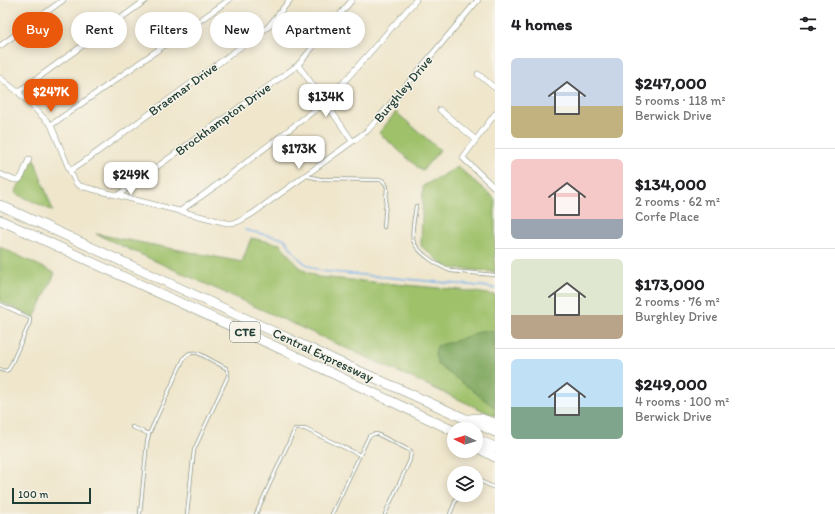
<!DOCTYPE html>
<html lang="en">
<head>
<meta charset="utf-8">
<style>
	:root { --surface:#fff; --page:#f6f6f6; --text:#202124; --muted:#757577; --line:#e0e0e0; --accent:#ea580c }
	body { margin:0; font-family:Itim,sans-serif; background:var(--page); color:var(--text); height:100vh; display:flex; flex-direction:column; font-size:15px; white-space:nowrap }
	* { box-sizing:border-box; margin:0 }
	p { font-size:13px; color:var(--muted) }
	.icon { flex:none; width:22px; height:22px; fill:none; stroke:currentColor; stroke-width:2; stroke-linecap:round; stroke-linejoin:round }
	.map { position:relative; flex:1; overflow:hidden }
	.panel { display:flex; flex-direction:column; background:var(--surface); width:340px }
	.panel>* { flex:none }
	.guide { position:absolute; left:12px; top:12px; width:380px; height:36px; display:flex; gap:8px }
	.needle { width:26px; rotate:275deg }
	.tools { position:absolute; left:447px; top:422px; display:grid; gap:8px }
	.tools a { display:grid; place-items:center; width:36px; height:36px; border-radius:50%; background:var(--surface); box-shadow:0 2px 10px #0003; font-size:20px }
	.scale { position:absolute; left:12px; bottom:10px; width:79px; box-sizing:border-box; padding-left:4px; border:2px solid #1f3d34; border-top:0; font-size:11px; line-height:14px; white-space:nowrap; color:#1f3d34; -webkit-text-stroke:3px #f7f3e8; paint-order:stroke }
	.price { position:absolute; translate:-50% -34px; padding:0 9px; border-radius:8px; background:#fff; color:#222; font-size:13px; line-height:26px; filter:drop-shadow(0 1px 2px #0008) }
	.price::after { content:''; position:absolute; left:50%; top:24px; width:12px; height:9px; margin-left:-6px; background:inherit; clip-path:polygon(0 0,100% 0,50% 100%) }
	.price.current { background:var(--accent); color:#fff }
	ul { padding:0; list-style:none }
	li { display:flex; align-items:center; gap:12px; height:100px; padding:0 16px }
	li+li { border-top:1px solid var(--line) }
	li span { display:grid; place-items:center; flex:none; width:112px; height:80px; border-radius:6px; color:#555 }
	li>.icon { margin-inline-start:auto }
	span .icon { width:48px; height:48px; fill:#fffc; stroke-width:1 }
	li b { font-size:17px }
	h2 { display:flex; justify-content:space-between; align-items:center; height:48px; padding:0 16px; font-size:17px }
	.pill { padding:0 14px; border-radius:18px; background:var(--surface); box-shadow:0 2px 10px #0003; font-size:14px; line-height:36px }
	.pill.current { background:var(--accent); color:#fff }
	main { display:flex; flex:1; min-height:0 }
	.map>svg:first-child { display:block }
	.green { fill:#9fc16a; stroke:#5f7f4f }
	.forest { fill:#7fa75e; stroke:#4f7249 }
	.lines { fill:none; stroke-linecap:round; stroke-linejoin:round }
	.stream { stroke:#7db2eb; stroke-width:1.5 }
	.lane-casing { stroke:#879280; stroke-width:4 }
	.street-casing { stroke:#879280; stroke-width:6 }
	.highway-casing { stroke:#879280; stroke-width:10 }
	.lane { stroke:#fff; stroke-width:2.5 }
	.street { stroke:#fff; stroke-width:5 }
	.highway { stroke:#fff; stroke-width:9 }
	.labels { text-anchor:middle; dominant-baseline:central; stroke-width:3; stroke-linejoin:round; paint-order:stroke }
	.shield { fill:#f7f3e8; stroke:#60746a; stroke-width:1 }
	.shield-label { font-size:12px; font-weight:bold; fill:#1f3d34 }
	.street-label { font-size:13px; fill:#1f3d34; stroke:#f7f3e8 }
</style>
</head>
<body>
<main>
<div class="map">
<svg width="495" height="514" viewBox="0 0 495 514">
	<rect width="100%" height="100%" fill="#f7f3e8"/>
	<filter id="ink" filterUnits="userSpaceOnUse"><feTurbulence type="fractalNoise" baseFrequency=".025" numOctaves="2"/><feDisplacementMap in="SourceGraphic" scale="8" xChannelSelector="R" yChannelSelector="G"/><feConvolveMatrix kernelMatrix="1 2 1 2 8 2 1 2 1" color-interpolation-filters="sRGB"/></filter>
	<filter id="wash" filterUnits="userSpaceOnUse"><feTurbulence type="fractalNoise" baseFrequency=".012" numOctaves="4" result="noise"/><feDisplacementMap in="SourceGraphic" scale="16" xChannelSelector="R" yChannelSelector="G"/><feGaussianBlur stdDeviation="0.9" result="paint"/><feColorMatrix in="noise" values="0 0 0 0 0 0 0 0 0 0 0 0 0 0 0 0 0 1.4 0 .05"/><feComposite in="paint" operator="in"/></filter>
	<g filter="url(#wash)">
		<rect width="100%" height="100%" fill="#efe6cc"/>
		<path class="green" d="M 396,112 L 440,150 L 422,171 L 379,133 Z
			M 33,156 L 53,211 L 15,193 Z
			M 458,167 L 495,199 L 495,272 L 450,268 L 444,265 L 421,246 L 423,186 Z
			M 96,234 L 242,262 L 251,238 L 280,244 L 301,269 L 318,277 L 461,290 L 495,295 L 495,416 Z
			M 0,247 L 55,273 L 34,318 L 0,301 Z"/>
		<path class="forest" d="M 481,331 L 495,331 L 495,408 L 471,389 L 438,365 L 435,354 L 437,346 L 455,341 Z"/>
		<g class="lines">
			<path class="stream" d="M 245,230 L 285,239 C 296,256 301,264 321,271 L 469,285 L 489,287 L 495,289"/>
		</g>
	</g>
	<g filter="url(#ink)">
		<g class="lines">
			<g class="lane-casing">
				<path id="lane" d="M 307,176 L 320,179 L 382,180 L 385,183 L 387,187 L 384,227
					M 416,206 C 415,215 411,230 413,240 C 416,252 440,267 451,271 L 495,275
					M 0,304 L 30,318 L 30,322 L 10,367 L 8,370 L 4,371 L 0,369
					M 132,427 L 149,434
					M 476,479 L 495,488
					M 140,514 L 147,442 L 149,434 L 184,358 C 188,353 191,352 198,353 L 226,368 L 228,372 L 228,376 L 194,450 L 187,514
					M 256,514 L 295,429 L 305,429 L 360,455
					M 332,514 L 369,436 L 374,434 L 377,434 L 411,451 L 410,460 L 385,514
					M 450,514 L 458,495"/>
			</g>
			<g class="street-casing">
				<path id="street" d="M 0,46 L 63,0
					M 298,65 L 326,103 L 352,141
					M 478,74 L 495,88
					M 0,78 L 18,92 L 51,125 L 70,171 L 76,183 L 80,186 L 227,223 C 239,224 242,219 252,214 L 367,131 L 377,120 L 478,0
					M 18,92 L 146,0
					M 440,110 L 475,139
					M 495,114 L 464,156 L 463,158 L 495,188
					M 51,125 L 229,0
					M 70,171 L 85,161 L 268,27 L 290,0
					M 0,174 L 14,180 L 19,180 L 22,176 L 29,159
					M 118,195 L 298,65 L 352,0
					M 180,211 L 206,193 L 328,100 L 416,0"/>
			</g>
			<g class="highway-casing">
				<path id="highway" d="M 0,205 L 337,361 L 495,432
					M 0,220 L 283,350 L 454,431
					M 469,419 L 479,418 L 495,423
					M 476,439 L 495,447
					M 476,447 L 495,457"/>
			</g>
			<use href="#lane" class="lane"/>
			<use href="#street" class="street"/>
			<use href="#highway" class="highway"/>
		</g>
	</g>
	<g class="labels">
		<rect class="shield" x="230" y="322" width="30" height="20" rx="3"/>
		<g class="shield-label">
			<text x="245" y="332">CTE</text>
		</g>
		<g class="street-label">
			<text transform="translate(183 89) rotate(-36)">Braemar Drive</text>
			<text transform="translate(403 89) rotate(-50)">Burghley Drive</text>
			<text transform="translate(223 119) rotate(-36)">Brockhampton Drive</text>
			<text transform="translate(323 355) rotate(25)">Central Expressway</text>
		</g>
	</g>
</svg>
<div class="tools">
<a><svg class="needle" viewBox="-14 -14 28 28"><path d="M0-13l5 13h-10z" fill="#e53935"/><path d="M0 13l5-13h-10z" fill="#757577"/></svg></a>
<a><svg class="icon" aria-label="layers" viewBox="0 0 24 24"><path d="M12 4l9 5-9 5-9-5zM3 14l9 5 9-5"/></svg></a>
</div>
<div class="scale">100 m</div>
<b class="price current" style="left:51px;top:113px">$247K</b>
<b class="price" style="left:326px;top:118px">$134K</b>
<b class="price" style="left:299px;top:170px">$173K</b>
<b class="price" style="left:131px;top:196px">$249K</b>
<div class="guide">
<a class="pill current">Buy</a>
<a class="pill">Rent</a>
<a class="pill">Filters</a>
<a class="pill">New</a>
<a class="pill">Apartment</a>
</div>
</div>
<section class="panel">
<h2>4 homes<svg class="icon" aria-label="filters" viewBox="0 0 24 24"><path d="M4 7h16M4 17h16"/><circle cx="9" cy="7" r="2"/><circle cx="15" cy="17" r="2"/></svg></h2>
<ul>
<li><span style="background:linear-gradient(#c9d6e8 60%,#c2b280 0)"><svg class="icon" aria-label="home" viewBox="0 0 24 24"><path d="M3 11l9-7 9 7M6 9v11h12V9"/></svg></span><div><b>$247,000</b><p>5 rooms · 118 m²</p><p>Berwick Drive</p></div></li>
<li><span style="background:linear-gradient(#f6c9c9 75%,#9aa5b1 0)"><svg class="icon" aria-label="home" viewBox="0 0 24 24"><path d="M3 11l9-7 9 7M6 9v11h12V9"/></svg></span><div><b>$134,000</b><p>2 rooms · 62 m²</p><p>Corfe Place</p></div></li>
<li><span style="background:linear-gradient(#dfe7d0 70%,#b9a48a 0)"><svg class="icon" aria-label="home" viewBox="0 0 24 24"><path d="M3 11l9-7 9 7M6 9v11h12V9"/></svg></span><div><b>$173,000</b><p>2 rooms · 76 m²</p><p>Burghley Drive</p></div></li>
<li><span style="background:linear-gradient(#bfe0f5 60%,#7fa58c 0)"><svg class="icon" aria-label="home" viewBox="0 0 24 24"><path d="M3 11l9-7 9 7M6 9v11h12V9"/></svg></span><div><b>$249,000</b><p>4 rooms · 100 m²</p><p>Berwick Drive</p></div></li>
</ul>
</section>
</main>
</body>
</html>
